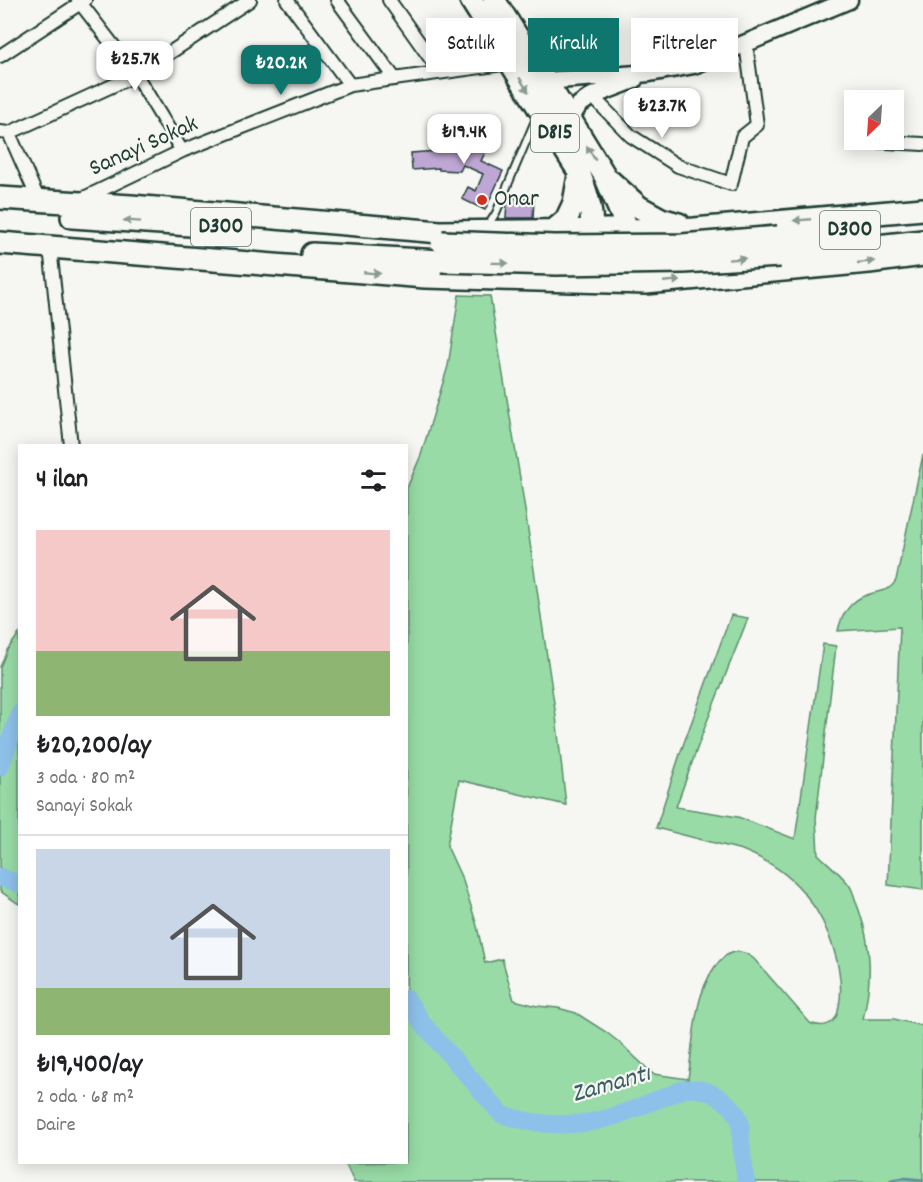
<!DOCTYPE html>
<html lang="tr">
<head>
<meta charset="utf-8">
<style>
	:root { --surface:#fff; --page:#f2f2f2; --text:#202124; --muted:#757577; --line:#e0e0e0; --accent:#0f766e }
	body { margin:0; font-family:Dekko,sans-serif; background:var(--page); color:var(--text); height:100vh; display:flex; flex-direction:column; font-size:22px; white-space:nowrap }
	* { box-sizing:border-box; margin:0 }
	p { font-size:20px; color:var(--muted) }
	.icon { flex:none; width:33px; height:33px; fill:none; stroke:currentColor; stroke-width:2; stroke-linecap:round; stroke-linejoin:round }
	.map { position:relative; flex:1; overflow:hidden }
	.side { position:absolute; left:18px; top:444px; width:390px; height:720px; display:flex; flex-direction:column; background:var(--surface); border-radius:0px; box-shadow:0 3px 15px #0003 }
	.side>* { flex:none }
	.guide { position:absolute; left:426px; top:18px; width:406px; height:54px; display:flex; gap:12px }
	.needle { width:39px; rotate:205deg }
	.fabs { position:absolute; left:844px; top:90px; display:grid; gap:12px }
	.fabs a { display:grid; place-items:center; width:60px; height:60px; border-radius:0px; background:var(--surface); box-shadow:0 3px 15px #0003; font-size:30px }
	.price { position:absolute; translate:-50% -51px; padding:0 14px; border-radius:12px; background:#fff; color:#222; font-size:20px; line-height:39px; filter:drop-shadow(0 2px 3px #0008) }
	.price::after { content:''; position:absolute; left:50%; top:36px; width:18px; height:14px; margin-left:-9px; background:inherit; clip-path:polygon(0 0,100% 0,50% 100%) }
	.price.selected { background:var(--accent); color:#fff }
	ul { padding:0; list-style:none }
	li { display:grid; align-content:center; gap:12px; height:318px; padding:0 18px }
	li+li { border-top:2px solid var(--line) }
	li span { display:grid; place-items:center; height:186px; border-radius:0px; color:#555 }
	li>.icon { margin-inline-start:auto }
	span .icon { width:108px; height:108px; fill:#fffc; stroke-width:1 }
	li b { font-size:26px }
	h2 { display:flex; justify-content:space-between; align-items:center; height:72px; padding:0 18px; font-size:26px }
	.tag { padding:0 21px; border-radius:0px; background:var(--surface); box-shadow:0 3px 15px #0003; font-size:21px; line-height:54px }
	.tag.selected { background:var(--accent); color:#fff }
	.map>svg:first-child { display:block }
	.green { fill:#98dba6; stroke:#5c8c6d; stroke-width:1.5 }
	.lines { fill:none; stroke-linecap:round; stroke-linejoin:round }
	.stream { stroke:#628ca1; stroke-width:3 }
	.river { stroke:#8ec1ea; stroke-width:18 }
	.building { fill:#bfa7d5; stroke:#1f3d34; stroke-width:1.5 }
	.lane-casing { stroke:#1f3d34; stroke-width:10 }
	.street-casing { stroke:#1f3d34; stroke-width:16 }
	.secondary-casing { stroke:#1f3d34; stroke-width:21 }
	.highway-casing { stroke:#1f3d34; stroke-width:26 }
	.lane { stroke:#f6f6f2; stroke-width:6 }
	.street { stroke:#f6f6f2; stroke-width:12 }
	.secondary { stroke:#f6f6f2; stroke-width:16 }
	.highway { stroke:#f6f6f2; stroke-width:21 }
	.highway-bridge-casing { stroke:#1f3d34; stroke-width:26; stroke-linecap:butt }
	.highway-bridge { stroke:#f6f6f2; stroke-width:21 }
	.oneway { fill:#8a9a93 }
	.poi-dot { fill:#c8321e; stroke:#f6f6f2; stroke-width:2 }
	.labels { text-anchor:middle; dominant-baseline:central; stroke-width:4.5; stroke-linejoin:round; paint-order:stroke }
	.shield { fill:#f6f6f2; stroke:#60746d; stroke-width:1.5 }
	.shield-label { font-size:22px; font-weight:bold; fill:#1f3d34 }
	.street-label { font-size:24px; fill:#1f3d34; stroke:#f6f6f2 }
	.poi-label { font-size:24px; fill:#1f3d34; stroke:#f6f6f2; text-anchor:start }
	.water-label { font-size:26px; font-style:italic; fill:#3b5e62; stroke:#f6f6f2 }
</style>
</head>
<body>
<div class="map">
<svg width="923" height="1182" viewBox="0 0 923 1182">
	<rect width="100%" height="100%" fill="#f6f6f2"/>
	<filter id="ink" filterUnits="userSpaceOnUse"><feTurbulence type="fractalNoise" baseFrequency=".0167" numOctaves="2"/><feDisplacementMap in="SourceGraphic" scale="12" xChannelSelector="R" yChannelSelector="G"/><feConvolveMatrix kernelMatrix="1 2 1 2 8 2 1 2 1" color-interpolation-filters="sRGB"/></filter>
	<g filter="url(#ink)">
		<path class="green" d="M 459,295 L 490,296 L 522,490 L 556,716 L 566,805 L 459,780 L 447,846 L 463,881 L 470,903 L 477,926 L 485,963 L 502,959 L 514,1000 L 537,1006 L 558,1008 L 576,1013 L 606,1032 L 620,1043 L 653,1074 L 688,1079 C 692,1052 693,1022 701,996 C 708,974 727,936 754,959 L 810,1023 C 817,1026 825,1027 832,1022 C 837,1018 838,1012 839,1006 C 846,972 828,924 808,898 C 791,875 768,860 742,850 L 656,828 L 681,751 L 731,615 L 748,618 L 706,724 L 676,807 L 738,817 L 795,839 L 823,644 L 836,646 L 816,818 L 818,854 C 827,863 846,878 851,888 C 854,894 856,903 859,910 C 872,948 872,980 863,1019 L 894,1019 L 923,1026 L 923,1182 L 354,1182 L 345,1163 L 406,1162 L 407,488 L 421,455 L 448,366 Z
			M 923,455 L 923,890 L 888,885 L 900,627 L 838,631 C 841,615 851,600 867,595 C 879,590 889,593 896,580 Z
			M 19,634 L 19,904 L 0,891 L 0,667 L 7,650 Z"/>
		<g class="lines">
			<path class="stream" d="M 890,1182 L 891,1180 L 904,1178 L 923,1180"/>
			<path class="river" d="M 0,767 L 20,713
				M 0,877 L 20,884
				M 406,998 L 423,1024 L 501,1114 C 530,1124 560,1127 591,1122 C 616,1118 640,1106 664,1097 C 671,1095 679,1090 686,1089 C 705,1086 732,1101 739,1119 C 742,1125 740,1134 741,1141 C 742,1155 744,1168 746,1182"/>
		</g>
		<path class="building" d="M 482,126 L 495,132 L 481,161 L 503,171 L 485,210 L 462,199 L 468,187 L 476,191 L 483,174 L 463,165 L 460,171 L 439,170 L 439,168 L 412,170 L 411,153 L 438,151 L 438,143 L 474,142 Z
			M 508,197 L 534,199 L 533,218 L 506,218 L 507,201 Z"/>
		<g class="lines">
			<g class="lane-casing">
				<path id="lane" d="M 487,227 L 496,213 L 537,116"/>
			</g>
			<g class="street-casing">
				<path id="street" d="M 78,0 L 136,75 L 182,151
					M 287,0 L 350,85
					M 337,0 L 395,79
					M 389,0 L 440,72
					M 0,56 L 85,0
					M 592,96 L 631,136 L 678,166 L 731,184 L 742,137 L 757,125 L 746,44
					M 0,132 L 9,133 L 136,75 L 250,0
					M 9,133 L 39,201
					M 867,141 L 923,144
					M 80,200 L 182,151 L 350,85 L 510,63
					M 50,247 L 71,446"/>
			</g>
			<g class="secondary-casing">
				<path id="secondary" d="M 545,81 L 650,73 L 694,65 L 849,0
					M 570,119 L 579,105 L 592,96 L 634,80"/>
			</g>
			<g class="highway-casing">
				<path id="highway" d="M 471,0 L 579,172 C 588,197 595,215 590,242
					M 494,0 L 570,119 L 605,176 L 628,230 L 634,240
					M 610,181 L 639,207 L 661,219 L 679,224
					M 0,198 L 131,206 L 440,232 L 694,229 L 923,209
					M 72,217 L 205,226
					M 554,230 L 566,220 L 574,203 L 579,175
					M 778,237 L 854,229
					M 0,243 L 425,277 L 646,283 L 869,262 L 923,255
					M 312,254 L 441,261
					M 784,256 L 923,241"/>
			</g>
			<use href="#lane" class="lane"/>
			<use href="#street" class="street"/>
			<use href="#secondary" class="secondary"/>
			<use href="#highway" class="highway"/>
			<g class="highway-bridge-casing">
				<path id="highway-bridge" d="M 442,242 L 555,246 L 682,245 L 778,237
					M 441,261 L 556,264 L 683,262 L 780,256"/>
			</g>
			<use href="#highway-bridge" class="highway-bridge"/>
		</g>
		<defs><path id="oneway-solid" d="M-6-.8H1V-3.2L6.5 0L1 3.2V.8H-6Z" transform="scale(1.5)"/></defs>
		<g class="oneway">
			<use href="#oneway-solid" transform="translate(524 85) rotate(58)"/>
			<use href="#oneway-solid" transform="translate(591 153) rotate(-121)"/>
			<use href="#oneway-solid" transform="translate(802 220) rotate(175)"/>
			<use href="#oneway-solid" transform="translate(132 221) rotate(-176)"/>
			<use href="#oneway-solid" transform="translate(737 259) rotate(-4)"/>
			<use href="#oneway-solid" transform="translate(866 262) rotate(-6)"/>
			<use href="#oneway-solid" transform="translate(500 263) rotate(1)"/>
			<use href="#oneway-solid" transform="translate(372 273) rotate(5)"/>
			<use href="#oneway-solid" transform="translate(672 281) rotate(-5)"/>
		</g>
	</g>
	<circle class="poi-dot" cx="482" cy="200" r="6"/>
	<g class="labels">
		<g class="shield">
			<rect x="531" y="114" width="48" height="38" rx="4.5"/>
			<rect x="191" y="208" width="60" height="38" rx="4.5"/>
			<rect x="820" y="211" width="60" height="38" rx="4.5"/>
		</g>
		<g class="shield-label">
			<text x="555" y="133">D815</text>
			<text x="221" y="227">D300</text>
			<text x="850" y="230">D300</text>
		</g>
		<g class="street-label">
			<text transform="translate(144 147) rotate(-24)">Sanayi Sokak</text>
		</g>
		<g class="poi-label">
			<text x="494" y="200">Onar</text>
		</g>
		<g class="water-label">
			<text transform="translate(611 1085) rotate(-16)">Zamantı</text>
		</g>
	</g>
</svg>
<div class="fabs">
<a><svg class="needle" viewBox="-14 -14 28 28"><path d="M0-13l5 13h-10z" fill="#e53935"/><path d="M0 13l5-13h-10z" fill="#757577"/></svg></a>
</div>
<b class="price" style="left:135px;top:92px">₺25.7K</b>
<b class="price selected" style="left:281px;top:96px">₺20.2K</b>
<b class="price" style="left:662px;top:139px">₺23.7K</b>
<b class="price" style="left:464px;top:165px">₺19.4K</b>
<div class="guide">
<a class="tag">Satılık</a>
<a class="tag selected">Kiralık</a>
<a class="tag">Filtreler</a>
</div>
<section class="side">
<h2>4 ilan<svg class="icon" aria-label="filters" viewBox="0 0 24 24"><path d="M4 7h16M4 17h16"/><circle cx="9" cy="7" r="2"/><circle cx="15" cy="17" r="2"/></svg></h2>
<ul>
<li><span style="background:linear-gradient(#f6c9c9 65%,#8fb573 0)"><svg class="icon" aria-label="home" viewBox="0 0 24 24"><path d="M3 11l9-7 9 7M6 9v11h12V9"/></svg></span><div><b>₺20,200/ay</b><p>3 oda · 80 m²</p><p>Sanayi Sokak</p></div></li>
<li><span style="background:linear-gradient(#c9d6e8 75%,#8fb573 0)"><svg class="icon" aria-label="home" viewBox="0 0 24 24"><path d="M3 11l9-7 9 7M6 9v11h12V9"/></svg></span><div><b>₺19,400/ay</b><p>2 oda · 68 m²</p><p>Daire</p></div></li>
</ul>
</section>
</div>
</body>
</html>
